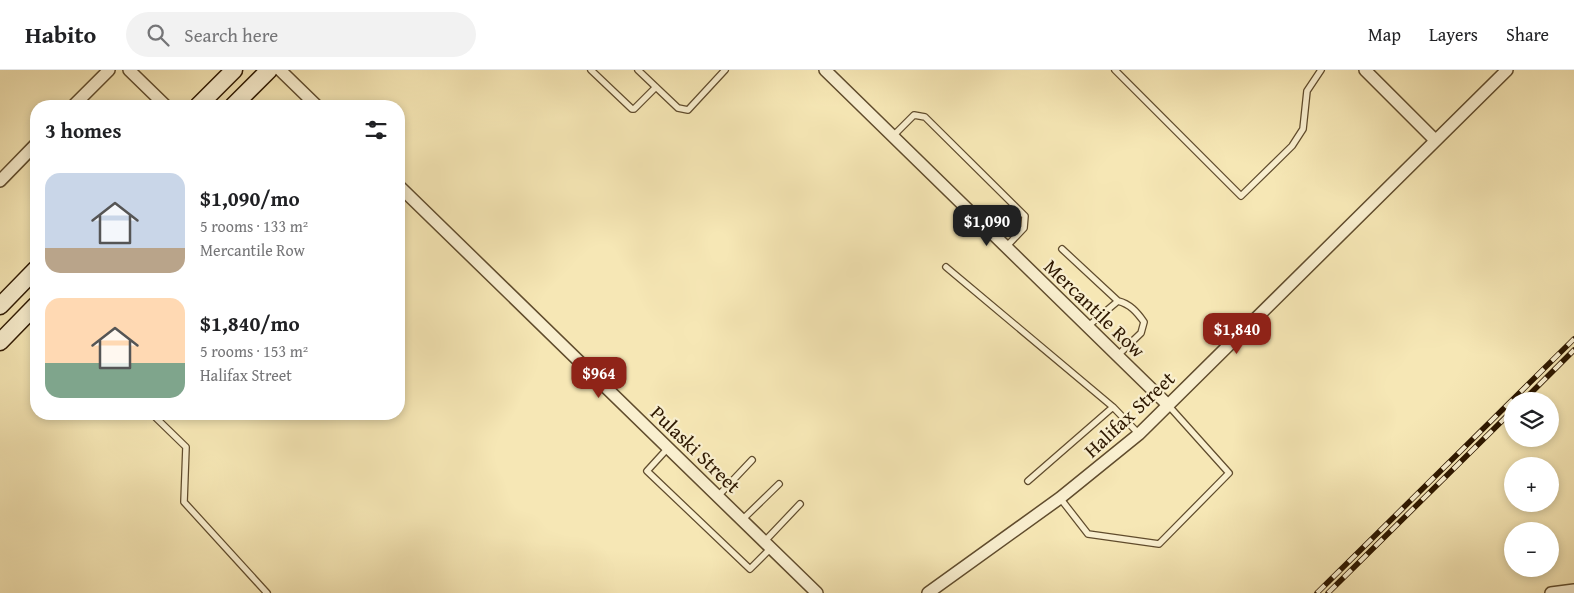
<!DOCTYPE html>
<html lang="en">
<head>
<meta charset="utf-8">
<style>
	:root { --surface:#fff; --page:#f2f2f2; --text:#202124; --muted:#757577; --line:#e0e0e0; --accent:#8f2418 }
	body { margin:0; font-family:"Gentium Book Plus",serif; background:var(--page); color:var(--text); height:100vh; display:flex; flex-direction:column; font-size:19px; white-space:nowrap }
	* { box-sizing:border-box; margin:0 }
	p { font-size:16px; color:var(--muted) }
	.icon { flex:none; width:28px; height:28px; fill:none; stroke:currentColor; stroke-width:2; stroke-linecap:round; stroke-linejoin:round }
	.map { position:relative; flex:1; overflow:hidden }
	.side { position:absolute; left:30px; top:30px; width:375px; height:320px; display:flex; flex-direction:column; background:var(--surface); border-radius:20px; box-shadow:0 2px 8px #0003 }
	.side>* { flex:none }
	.tools { position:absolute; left:1504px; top:322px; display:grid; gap:10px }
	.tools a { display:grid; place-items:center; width:55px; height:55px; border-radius:50%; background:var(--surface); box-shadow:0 2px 8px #0003; font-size:25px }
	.price { position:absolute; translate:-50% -42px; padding:0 11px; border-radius:10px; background:var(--accent); color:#fff; font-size:16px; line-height:32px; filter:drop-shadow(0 1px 2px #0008) }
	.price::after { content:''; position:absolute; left:50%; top:30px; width:15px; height:11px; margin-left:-8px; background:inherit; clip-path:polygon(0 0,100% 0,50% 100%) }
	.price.active { background:#222; color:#fff }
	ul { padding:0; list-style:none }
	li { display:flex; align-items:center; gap:15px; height:125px; padding:0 15px }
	li span { display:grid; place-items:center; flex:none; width:140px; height:100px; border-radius:15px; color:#555 }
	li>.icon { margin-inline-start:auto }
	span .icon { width:60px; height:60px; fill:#fffc; stroke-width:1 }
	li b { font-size:21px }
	h2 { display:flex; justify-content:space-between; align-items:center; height:60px; padding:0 15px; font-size:21px }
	header { display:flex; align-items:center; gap:30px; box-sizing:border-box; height:70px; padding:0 25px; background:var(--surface); border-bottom:1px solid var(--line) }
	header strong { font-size:24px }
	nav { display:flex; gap:28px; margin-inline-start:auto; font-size:18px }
	.search { width:350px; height:45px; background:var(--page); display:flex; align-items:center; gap:12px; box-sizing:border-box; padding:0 18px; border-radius:28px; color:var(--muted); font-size:19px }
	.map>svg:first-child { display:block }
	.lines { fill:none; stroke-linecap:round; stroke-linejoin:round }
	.service-casing { stroke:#604c2d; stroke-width:8 }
	.minor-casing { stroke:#604c2d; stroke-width:14 }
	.secondary-casing { stroke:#2e1800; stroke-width:19 }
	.service { stroke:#f9efcf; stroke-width:5.5 }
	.minor { stroke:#f9efcf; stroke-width:11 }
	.secondary { stroke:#f9efcf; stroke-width:16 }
	.rail-casing { stroke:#2e1800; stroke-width:5.5 }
	.rail { stroke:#f9efcf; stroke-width:4; stroke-dasharray:11; stroke-linecap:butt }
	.labels { text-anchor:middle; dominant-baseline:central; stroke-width:4.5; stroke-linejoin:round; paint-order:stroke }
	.street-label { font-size:20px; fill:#2e1800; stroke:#f9efcf }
</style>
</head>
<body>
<header>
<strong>Habito</strong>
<div class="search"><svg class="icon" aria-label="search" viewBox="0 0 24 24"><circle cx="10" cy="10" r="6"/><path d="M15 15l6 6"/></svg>Search here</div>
<nav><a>Map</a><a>Layers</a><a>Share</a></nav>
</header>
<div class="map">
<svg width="1574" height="523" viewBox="0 0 1574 523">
	<rect width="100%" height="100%" fill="#f6e7b5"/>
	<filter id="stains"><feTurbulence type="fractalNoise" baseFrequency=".004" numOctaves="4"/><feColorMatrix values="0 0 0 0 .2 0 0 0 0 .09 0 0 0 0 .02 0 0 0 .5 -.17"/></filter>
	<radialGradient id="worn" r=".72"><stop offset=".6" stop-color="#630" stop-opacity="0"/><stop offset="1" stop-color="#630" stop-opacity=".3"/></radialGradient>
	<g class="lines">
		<g class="service-casing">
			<path id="service" d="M 591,0 L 632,39 L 634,39 L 656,17
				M 638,0 L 678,38 L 688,40 L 725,0
				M 1115,0 L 1241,126 L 1292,76 L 1303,59 L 1307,21 L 1321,0
				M 893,66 L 914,45 L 925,47 L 1025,146 L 1024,158 L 1006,177
				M 1062,179 L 1118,231
				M 946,197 L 1113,337 L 1139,364
				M 1087,257 L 1118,231 C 1130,234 1137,242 1144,252 L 1141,263 L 1117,286
				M 152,344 L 186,377 L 184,432 L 267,523
				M 668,378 L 647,401 L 750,499 L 771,478
				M 1028,411 L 1113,337
				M 718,426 L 752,390
				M 1060,428 L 1088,464 L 1159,474 L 1229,403 L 1168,335
				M 742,450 L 779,414
				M 764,472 L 800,434"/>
		</g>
		<g class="minor-casing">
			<path id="minor" d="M 129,0 L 166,36
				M 280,0 L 317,36
				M 825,0 L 1168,335
				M 1365,0 L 1435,70
				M 73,36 L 109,0
				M 0,111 L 36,74
				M 399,116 L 817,523
				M 928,523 L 1060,428 L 1139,364 L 1507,0
				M 1551,523 L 1574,520"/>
		</g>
		<g class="secondary-casing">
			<path id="secondary" d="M 198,36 L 234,0
				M 233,36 L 269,0
				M 0,236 L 36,199
				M 0,272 L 36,235"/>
		</g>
		<use href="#service" class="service"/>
		<use href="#minor" class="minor"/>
		<use href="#secondary" class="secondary"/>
		<g class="rail-casing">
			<path id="rail" d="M 1523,331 L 1574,280
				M 1317,523 L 1574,269
				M 1328,523 L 1512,341"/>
		</g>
		<use href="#rail" class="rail"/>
	</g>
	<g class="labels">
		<g class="street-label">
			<text transform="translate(1095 238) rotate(44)">Mercantile Row</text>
			<text transform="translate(1129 344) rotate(-43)">Halifax Street</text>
			<text transform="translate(696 379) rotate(44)">Pulaski Street</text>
		</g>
	</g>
	<rect width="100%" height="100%" filter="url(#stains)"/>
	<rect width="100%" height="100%" fill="url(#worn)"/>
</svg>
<div class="tools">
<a><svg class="icon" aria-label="layers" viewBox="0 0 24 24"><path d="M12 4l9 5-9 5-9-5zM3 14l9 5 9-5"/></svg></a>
<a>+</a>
<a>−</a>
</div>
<b class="price active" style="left:987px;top:177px">$1,090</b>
<b class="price" style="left:1237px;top:285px">$1,840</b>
<b class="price" style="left:599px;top:329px">$964</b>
<section class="side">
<h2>3 homes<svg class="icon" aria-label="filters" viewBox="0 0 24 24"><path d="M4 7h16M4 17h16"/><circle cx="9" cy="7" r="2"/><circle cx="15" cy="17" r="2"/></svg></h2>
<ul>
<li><span style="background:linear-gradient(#c9d6e8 75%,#b9a48a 0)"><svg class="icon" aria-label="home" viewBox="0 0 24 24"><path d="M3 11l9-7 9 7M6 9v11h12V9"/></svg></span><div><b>$1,090/mo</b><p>5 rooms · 133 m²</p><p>Mercantile Row</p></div></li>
<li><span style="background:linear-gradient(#ffd9b3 65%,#7fa58c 0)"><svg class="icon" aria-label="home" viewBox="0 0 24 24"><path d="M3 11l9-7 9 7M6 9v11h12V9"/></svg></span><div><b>$1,840/mo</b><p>5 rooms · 153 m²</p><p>Halifax Street</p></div></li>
</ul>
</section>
</div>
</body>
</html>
